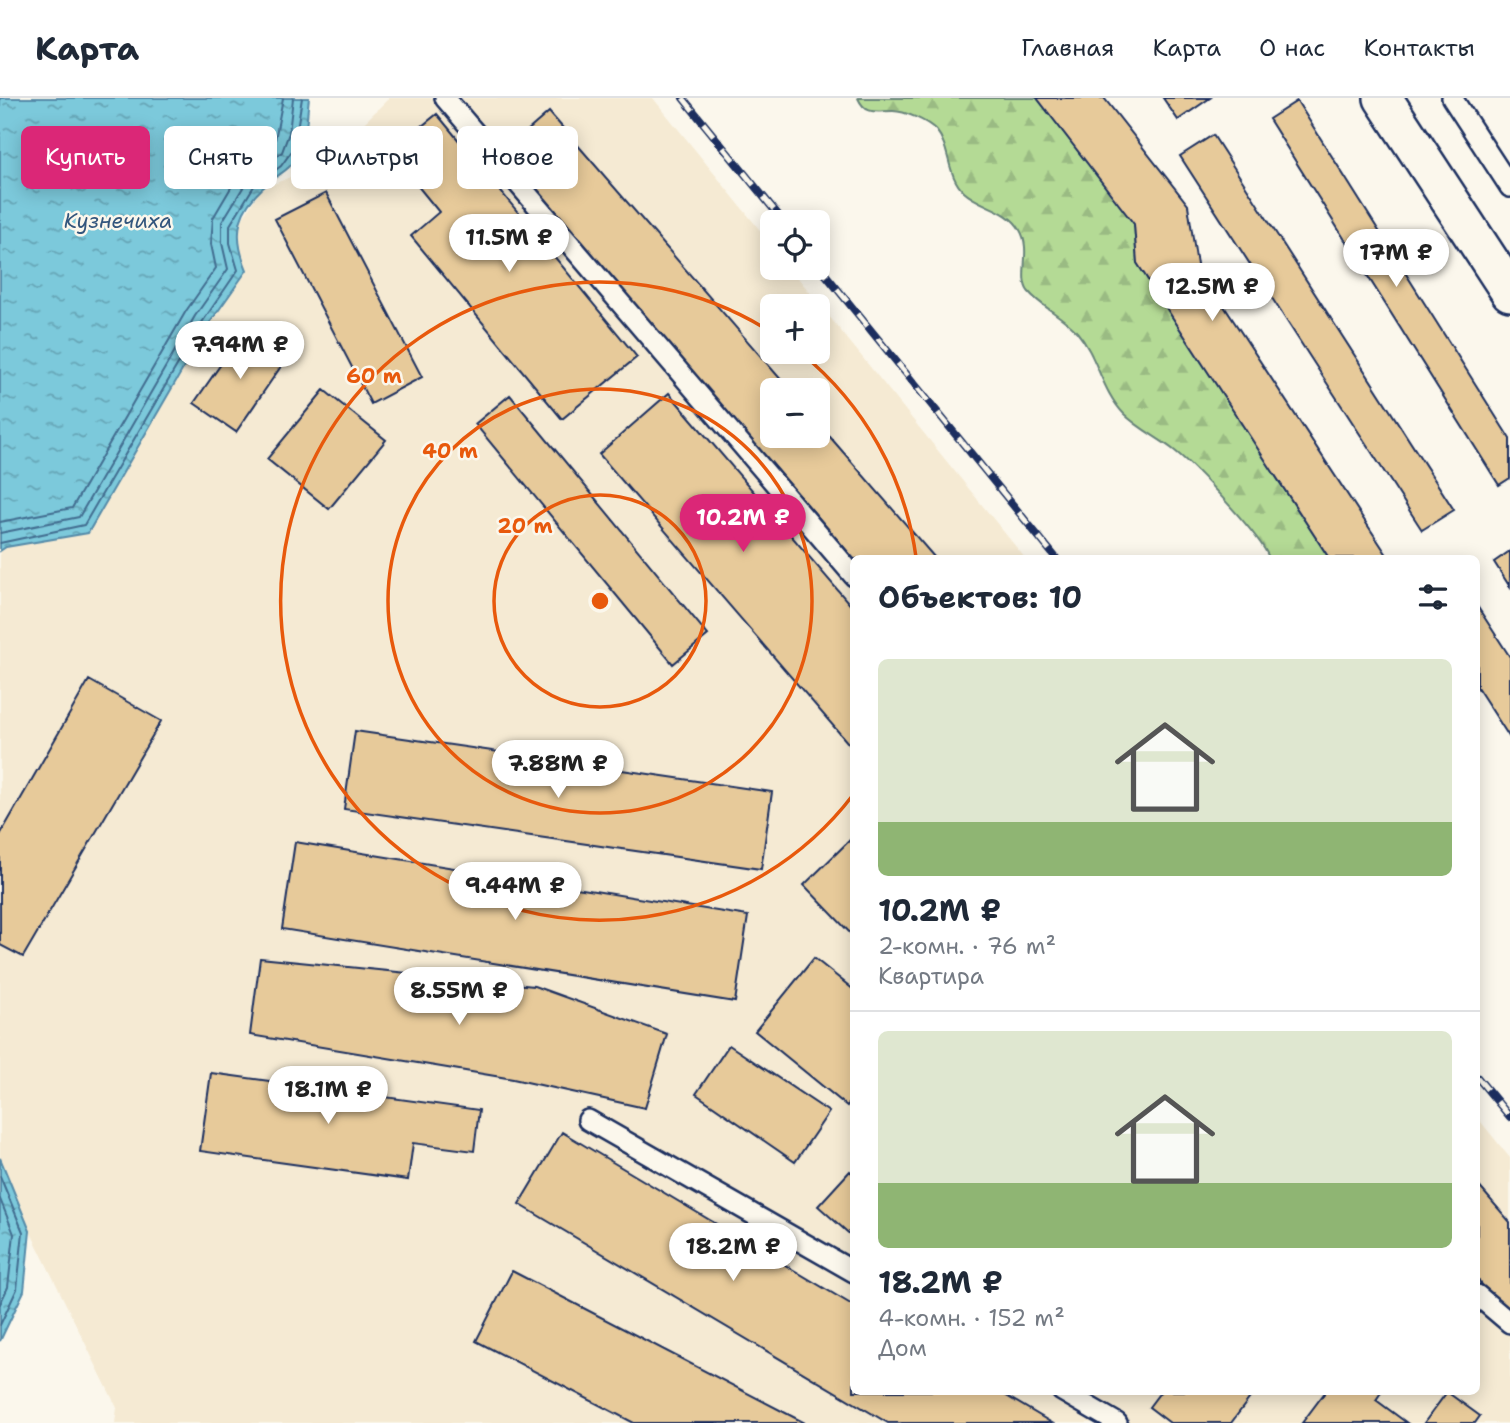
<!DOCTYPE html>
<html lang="ru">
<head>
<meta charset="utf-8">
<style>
	:root { --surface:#fff; --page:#f2f2f3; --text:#1f2937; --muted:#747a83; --line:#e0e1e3; --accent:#db2777 }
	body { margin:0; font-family:"Shantell Sans",sans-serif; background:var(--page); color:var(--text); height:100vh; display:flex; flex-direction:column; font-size:26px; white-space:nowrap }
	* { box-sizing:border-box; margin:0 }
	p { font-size:23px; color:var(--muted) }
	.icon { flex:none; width:38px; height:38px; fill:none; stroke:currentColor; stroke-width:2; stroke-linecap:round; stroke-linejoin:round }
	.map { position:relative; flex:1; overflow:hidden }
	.side { position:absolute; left:850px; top:457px; width:630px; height:840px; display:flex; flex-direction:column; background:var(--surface); border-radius:10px; box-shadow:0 4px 18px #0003 }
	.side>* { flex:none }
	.banner { position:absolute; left:21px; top:28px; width:665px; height:63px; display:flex; gap:14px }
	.buttons { position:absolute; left:760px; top:112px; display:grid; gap:14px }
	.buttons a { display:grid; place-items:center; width:70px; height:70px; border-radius:10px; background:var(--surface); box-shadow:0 4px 18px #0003; font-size:35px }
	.price { position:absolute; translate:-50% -60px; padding:0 16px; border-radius:24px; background:#fff; color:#222; font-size:23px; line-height:46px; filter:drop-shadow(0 2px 4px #0008) }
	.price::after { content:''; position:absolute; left:50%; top:42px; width:21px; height:16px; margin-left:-10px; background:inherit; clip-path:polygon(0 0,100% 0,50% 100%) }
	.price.on { background:var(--accent); color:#fff }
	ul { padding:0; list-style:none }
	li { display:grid; align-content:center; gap:14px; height:371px; padding:0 28px }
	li+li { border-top:2px solid var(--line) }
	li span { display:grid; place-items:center; height:217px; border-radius:10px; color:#555 }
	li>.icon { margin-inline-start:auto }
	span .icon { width:126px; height:126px; fill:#fffc; stroke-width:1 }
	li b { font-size:30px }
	h2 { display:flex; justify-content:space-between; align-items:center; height:84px; padding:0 28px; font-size:30px }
	.tag { padding:0 24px; border-radius:10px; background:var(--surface); box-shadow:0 4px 18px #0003; font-size:24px; line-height:63px }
	.tag.on { background:var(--accent); color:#fff }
	header { display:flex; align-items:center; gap:42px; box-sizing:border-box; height:98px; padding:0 35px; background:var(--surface); border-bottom:2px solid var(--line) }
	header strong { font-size:33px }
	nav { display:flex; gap:38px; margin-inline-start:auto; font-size:24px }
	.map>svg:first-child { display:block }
	.built { fill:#f5ead3; fill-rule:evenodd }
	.forest { fill:url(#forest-firs); stroke:#68847a; stroke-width:2 }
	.water { fill:url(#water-ripples); stroke:#558ba9; stroke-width:2 }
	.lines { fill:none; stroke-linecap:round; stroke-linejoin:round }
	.shore { stroke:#426d90; stroke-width:2 }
	.building { fill:#e7ca9a; stroke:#1b2f5e; stroke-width:2 }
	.lane-casing { stroke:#1b2f5e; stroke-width:24 }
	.street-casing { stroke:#1b2f5e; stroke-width:42 }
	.lane { stroke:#fbf7ec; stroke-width:19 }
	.street { stroke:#fbf7ec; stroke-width:37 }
	.rail-casing { stroke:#1b2f5e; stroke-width:8 }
	.rail { stroke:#fbf7ec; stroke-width:5; stroke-dasharray:16; stroke-linecap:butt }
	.ring { fill:none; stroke:#e8590c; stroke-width:3.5 }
	.labels { text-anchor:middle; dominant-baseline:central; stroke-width:5; stroke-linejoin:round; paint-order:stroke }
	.water-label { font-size:21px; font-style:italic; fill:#33567d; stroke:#fbf7ec }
	.centre { fill:#e8590c; stroke:#fbf7ec; stroke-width:3.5 }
	.ring-label { font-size:21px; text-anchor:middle; font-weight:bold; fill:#e8590c; stroke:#fbf7ec; stroke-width:5; stroke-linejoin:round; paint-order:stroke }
</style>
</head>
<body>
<header>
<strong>Карта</strong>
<nav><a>Главная</a><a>Карта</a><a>О нас</a><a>Контакты</a></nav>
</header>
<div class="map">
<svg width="1510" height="1325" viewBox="0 0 1510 1325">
	<defs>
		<pattern id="forest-firs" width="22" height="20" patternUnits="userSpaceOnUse" patternTransform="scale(1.75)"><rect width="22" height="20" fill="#b4da95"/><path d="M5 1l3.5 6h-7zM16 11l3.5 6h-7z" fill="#9abb83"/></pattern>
		<pattern id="water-ripples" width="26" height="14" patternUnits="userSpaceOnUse" patternTransform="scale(1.75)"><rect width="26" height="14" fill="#7cc9db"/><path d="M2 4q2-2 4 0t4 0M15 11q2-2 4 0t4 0" fill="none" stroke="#65a4b5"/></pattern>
	</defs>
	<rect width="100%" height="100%" fill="#fbf7ec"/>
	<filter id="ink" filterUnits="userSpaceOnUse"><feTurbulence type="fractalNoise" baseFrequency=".0143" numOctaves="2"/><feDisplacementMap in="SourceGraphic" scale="14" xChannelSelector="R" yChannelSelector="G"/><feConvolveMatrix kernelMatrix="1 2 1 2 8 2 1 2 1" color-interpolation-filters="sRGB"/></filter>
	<g filter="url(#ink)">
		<path class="built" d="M 389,0 L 653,0 L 772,147 L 772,170 L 790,170 L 1025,460 L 854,460 L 854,1293 L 1477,1293 L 1477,1019 L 1510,1060 L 1510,1325 L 115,1325 L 117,1310 L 30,1133 L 0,1060 L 0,453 L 209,226 L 247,172 L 237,143 L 237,130 L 260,92 L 325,64 ZM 772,208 L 817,208 L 817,254 L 772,254 ZM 772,292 L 817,292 L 817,338 L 772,338 Z"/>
		<path class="forest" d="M 858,0 L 1037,0 L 1134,126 L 1137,165 L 1329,460 L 1269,460 C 1262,439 1195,369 1175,353 C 1159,340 1139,331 1124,316 C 1101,292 1098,259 1077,234 C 1063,218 1041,209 1028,193 C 1018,179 1032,152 1020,132 C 1009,111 980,109 964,94 C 946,77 951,50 936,32 C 927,23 905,13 893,13 C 877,13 866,18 858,0 Z"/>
		<path class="water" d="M 0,0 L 309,0 C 306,21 308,44 295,62 C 289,72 279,76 271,83 C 238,109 231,134 247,172 L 209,226 L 88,435 L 6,449 L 0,453 Z
			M 0,1060 L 30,1133 L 24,1193 L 0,1243 Z"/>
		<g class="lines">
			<path class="shore" d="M 0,424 L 72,410 L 186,213 L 216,170 L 211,146 L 213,120 L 239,76 L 274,47 L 283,0
				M 0,435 L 79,419 L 195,218 L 228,171 L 222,145 L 222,124 L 247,83 L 282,54 L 289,35 L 293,0
				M 0,445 L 84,427 L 203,223 L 238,172 L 230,145 L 230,127 L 254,88 L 281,68 L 294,50 L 302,0
				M 0,1078 L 23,1134 L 17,1191 L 0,1227
				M 0,1101 L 14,1136 L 8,1189 L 0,1206"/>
		</g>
		<path class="building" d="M 1037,0 L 1104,0 L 1188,107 L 1197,167 L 1389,460 L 1329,460 L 1137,165 L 1134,126 Z
			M 1163,0 L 1210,0 L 1178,22 Z
			M 1297,3 L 1510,341 L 1510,380 L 1499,387 L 1269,21 Z
			M 549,14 L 790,292 L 772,292 L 772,338 L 817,338 L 817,324 L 935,460 L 854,461 L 503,54 Z
			M 437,16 L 637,259 L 562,321 L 411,138 L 439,114 L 390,54 Z
			M 1213,37 L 1454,412 L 1422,432 L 1180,58 Z
			M 326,95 L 422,279 L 371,306 L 275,121 Z
			M 244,233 L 286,261 L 236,334 L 194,305 Z
			M 324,292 L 386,342 L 329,411 L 267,361 Z
			M 669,295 L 854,511 L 854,652 L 599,356 Z
			M 510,297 L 708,537 L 673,566 L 475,326 Z
			M 1510,453 L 1510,489 L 1494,464 Z
			M 1477,508 L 1510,559 L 1510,640 L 1477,589 Z
			M 89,582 L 161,623 L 23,859 L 0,847 L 0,737 Z
			M 355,633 L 772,694 L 761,771 L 344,711 Z
			M 854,738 L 854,839 L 804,787 Z
			M 295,744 L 748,818 L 735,904 L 282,831 Z
			M 260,860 L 534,888 L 667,936 L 645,1010 L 513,981 L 250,937 Z
			M 814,860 L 854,892 L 854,999 L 847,1008 L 755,933 Z
			M 729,947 L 829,1014 L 795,1064 L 696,996 Z
			M 211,975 L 479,1012 L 474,1053 L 413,1045 L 408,1082 L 200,1053 Z
			M 562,1034 L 854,1208 L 854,1293 L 998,1293 L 1052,1325 L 888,1325 L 519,1106 Z
			M 850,1073 L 854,1077 L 854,1140 L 818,1108 Z
			M 1477,1086 L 1510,1124 L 1510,1219 L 1477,1181 Z
			M 512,1173 L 805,1325 L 634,1325 L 476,1243 Z
			M 1161,1293 L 1255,1293 L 1231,1325 L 1170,1325 L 1149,1309 Z
			M 1326,1293 L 1382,1293 L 1376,1302 L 1407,1325 L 1302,1325 Z
			M 1447,1294 L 1480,1318 L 1475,1325 L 1424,1325 Z"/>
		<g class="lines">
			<g class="lane-casing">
				<path id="lane" d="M 445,0 L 854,478
					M 1452,0 L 1510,89
					M 588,1022 L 854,1174
					M 1477,1197 L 1510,1225
					M 1062,1293 L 1117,1325"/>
			</g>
			<g class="street-casing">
				<path id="street" d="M 1383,0 L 1510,194"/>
			</g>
			<use href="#lane" class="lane"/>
			<use href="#street" class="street"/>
			<g class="rail-casing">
				<path id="rail" d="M 683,0 L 784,124
					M 817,166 L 1056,460
					M 1477,979 L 1510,1019"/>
			</g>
			<use href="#rail" class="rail"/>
		</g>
	</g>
	<g class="ring">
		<circle cx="600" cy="503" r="106"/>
		<circle cx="600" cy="503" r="212"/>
		<path d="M853 697A319 319 0 1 1 771 234M801 255A319 319 0 0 1 916 459"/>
	</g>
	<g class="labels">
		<g class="water-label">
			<text x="118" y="123">Кузнечиха</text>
		</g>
	</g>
	<circle cx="600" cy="503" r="10" class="centre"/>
	<g class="ring-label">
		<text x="374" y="285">60 m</text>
		<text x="450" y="360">40 m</text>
		<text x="525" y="435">20 m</text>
	</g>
</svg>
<div class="buttons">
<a><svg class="icon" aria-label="locate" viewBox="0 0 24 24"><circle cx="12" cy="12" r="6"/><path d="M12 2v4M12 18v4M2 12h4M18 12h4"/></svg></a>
<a>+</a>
<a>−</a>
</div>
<b class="price" style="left:509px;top:176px">11.5M ₽</b>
<b class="price" style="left:1396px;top:191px">17M ₽</b>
<b class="price" style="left:1212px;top:225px">12.5M ₽</b>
<b class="price" style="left:240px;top:283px">7.94M ₽</b>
<b class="price on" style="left:743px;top:456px">10.2M ₽</b>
<b class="price" style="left:558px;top:702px">7.88M ₽</b>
<b class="price" style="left:515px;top:824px">9.44M ₽</b>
<b class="price" style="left:459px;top:929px">8.55M ₽</b>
<b class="price" style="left:328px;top:1028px">18.1M ₽</b>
<b class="price" style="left:733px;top:1185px">18.2M ₽</b>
<div class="banner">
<a class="tag on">Купить</a>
<a class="tag">Снять</a>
<a class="tag">Фильтры</a>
<a class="tag">Новое</a>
</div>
<section class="side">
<h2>Объектов: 10<svg class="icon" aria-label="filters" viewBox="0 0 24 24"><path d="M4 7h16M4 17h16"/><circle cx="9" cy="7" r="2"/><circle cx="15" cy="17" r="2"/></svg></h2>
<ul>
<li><span style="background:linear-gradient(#dfe7d0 75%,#8fb573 0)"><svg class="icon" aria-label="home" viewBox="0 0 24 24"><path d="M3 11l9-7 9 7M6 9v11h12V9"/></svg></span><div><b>10.2M ₽</b><p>2-комн. · 76 m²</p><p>Квартира</p></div></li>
<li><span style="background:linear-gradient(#dfe7d0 70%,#8fb573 0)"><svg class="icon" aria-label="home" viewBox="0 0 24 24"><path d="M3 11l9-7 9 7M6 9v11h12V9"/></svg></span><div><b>18.2M ₽</b><p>4-комн. · 152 m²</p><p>Дом</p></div></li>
</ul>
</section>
</div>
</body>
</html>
